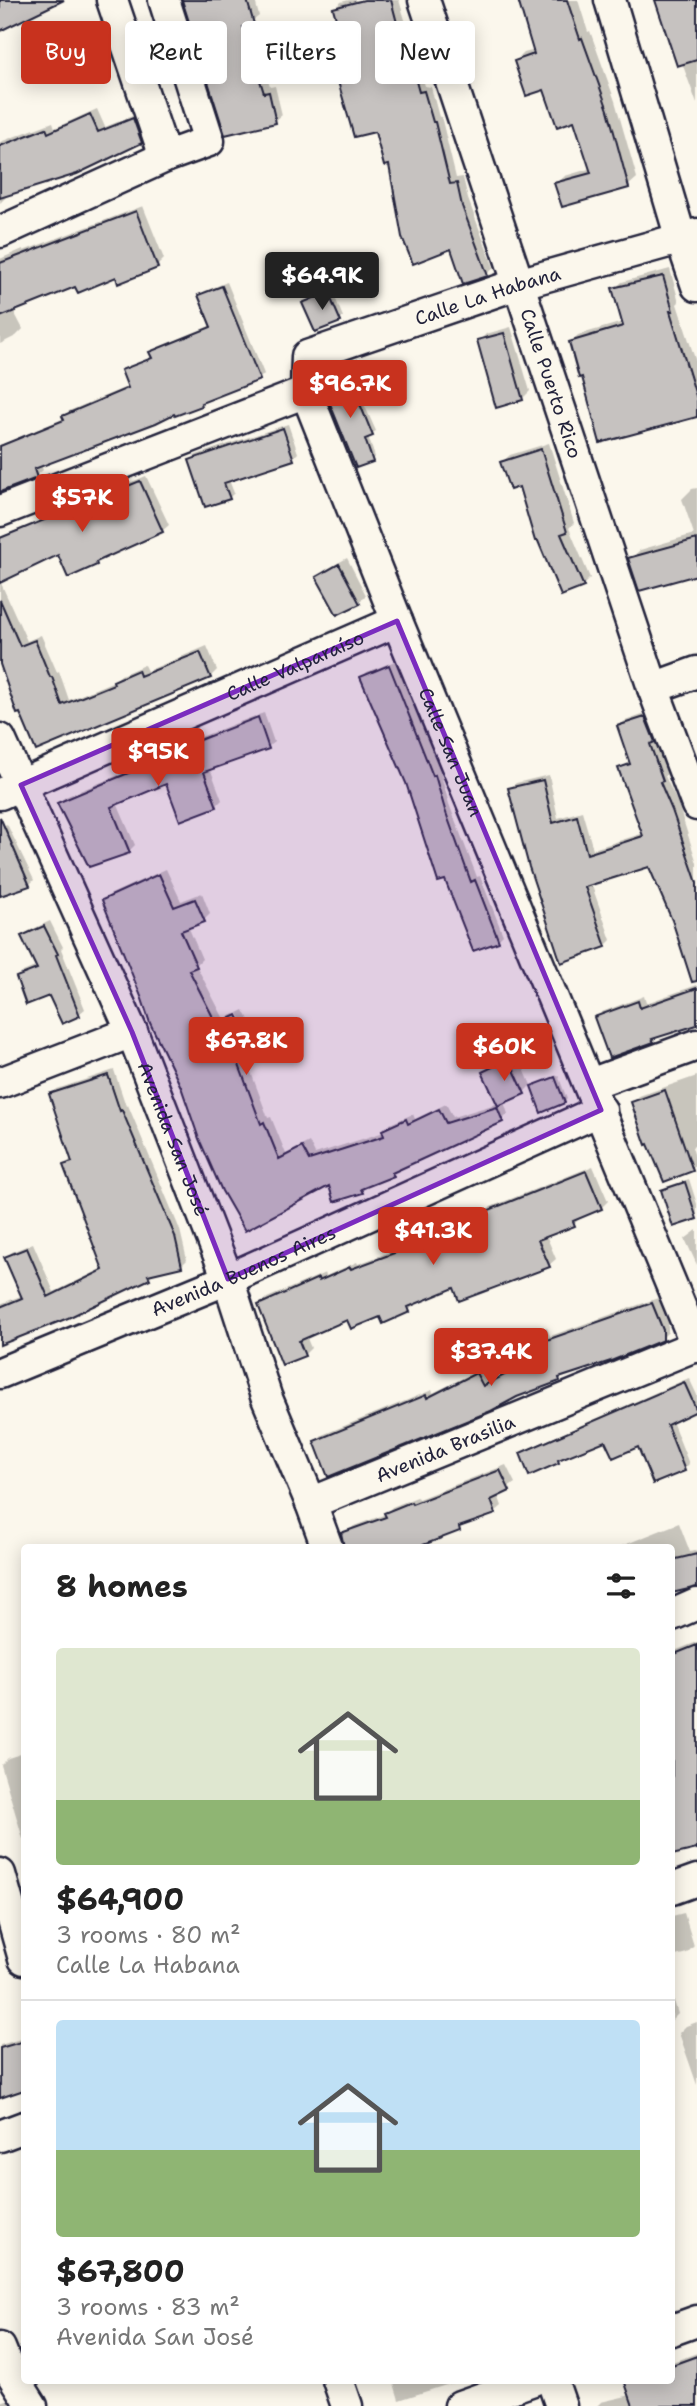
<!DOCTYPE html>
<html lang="en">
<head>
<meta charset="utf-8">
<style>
	:root { --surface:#fff; --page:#f6f6f6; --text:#222; --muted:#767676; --line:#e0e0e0; --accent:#c8321e }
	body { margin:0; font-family:"Shantell Sans",sans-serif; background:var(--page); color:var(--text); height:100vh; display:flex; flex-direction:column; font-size:26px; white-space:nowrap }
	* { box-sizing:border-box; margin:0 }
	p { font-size:23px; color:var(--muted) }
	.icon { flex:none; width:38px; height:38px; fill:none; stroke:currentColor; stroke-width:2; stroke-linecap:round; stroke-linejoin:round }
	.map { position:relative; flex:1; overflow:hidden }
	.panel { position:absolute; left:21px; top:1544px; width:654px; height:840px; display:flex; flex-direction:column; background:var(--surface); border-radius:7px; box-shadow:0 4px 18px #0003 }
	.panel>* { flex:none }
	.guide { position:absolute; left:21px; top:21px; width:656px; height:63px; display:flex; gap:14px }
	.price { position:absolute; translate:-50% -60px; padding:0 16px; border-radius:7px; background:var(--accent); color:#fff; font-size:23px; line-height:46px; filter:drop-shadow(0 2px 4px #0008) }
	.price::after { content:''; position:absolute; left:50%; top:42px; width:21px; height:16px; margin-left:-10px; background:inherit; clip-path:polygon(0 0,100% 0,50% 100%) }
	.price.on { background:#222; color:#fff }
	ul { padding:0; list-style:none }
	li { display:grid; align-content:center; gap:14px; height:371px; padding:0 35px }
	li+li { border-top:2px solid var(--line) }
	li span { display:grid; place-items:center; height:217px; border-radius:7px; color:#555 }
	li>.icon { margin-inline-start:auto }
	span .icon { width:126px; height:126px; fill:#fffc; stroke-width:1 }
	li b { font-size:30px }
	h2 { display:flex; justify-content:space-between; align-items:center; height:84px; padding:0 35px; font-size:30px }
	.pill { padding:0 24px; border-radius:7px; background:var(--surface); box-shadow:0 4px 18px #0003; font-size:24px; line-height:63px }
	.pill.on { background:var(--accent); color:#fff }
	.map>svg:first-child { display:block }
	.shadow { fill:#0003 }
	.building { fill:#c6c2c0; stroke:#22223b; stroke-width:2 }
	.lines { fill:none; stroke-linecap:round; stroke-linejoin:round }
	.minor-casing { stroke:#22223b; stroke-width:35 }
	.minor { stroke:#fbf7ec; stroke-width:30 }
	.marked { fill:#7b2cbf; fill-opacity:0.2; stroke:#7b2cbf; stroke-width:5; stroke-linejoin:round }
	.labels { text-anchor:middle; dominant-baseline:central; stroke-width:6; stroke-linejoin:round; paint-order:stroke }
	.street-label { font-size:19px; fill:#22223b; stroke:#fbf7ec }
</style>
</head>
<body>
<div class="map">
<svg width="697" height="2406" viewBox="0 0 697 2406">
	<rect width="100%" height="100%" fill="#fbf7ec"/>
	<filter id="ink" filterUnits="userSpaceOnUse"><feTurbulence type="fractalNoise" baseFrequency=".0143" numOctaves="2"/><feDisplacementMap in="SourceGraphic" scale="14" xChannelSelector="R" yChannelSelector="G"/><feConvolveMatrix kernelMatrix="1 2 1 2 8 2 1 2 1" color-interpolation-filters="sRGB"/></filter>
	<g filter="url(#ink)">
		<path class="shadow" d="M 0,0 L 57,0 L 0,33 Z
			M 185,0 L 255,0 L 259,16 L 250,23 L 270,87 L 275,86 L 282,115 L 275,121 Z
			M 349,0 L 399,0 L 425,86 L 431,87 L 439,117 L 441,116 L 456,178 L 463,177 L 468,199 L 494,268 L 487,274 L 452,247 L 390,163 L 376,130 L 339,78 L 345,72 L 352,70 L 335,9 L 341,2 Z
			M 520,0 L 578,0 L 588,32 L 590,31 L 615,101 L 637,178 L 628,186 L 556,184 L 565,176 L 592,168 L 575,119 L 545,87 L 516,61 L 524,53 L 535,50 Z
			M 657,0 L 697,0 L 697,104 L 682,63 Z
			M 97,109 L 105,127 L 140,113 L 148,135 L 141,142 L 7,194 L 7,196 L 0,203 L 0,142 L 53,122 L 55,128 Z
			M 143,206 L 164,259 L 157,266 L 76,285 L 13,310 L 23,329 L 16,336 L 0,344 L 0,259 L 23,249 L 23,251 Z
			M 670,269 L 679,302 L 677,304 L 697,365 L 697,415 L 583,375 L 571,342 L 578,335 L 623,322 L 614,289 L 622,282 Z
			M 227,282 L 264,374 L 259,379 L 206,399 L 201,404 L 175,412 L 41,465 L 43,470 L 36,476 L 0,490 L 0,455 L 36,430 L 65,418 L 65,416 L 69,411 L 129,386 L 123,371 L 126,367 L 126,370 L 161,356 L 152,353 L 156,348 L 212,325 L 200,296 L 205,291 Z
			M 332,290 L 343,317 L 340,320 L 304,303 Z
			M 511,327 L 530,391 L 522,399 L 479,341 L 486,334 Z
			M 348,373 L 358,404 L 363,402 L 376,431 L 368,436 L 375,457 L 372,460 L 326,382 L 329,379 Z
			M 288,424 L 298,453 L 293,458 L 229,480 L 234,493 L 229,498 L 191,460 L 196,455 Z
			M 549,443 L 574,523 L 569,528 L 590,578 L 583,585 L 521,485 L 502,462 L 510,455 Z
			M 146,476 L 169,525 L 162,531 L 103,557 L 96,564 L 59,553 L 0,581 L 27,641 L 41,635 L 57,672 L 59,671 L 69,700 L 114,681 L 121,675 L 144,665 L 147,671 L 207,646 L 217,670 L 210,677 L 37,749 L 0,658 L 0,537 Z
			M 697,488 L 697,573 L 630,559 L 640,550 L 694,534 L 682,499 L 692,489 Z
			M 347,558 L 366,595 L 359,602 L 338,613 L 318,577 L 325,570 Z
			M 395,661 L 440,771 L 449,804 L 477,877 L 480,876 L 503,935 L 498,940 L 408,782 L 362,677 L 367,672 Z
			M 651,712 L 660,735 L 656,739 L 668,773 L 665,776 L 678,804 L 697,863 L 697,965 L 673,920 L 650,865 L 591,883 L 611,940 L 605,946 L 510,788 L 516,783 L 549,775 L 558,818 L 582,811 L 593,849 L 644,833 L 620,769 L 631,761 L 619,726 L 625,721 Z
			M 264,713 L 274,742 L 269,746 L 258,715 Z
			M 255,716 L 266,747 L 268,747 L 210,768 L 222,800 L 216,806 L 167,782 L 117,803 L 135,845 L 129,851 L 59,803 L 65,797 L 158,759 L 156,755 L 162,749 L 198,736 L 198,738 Z
			M 7,824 L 34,880 L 29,885 L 0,889 L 0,827 Z
			M 166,869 L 181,901 L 202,893 L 210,914 L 204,920 L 188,926 L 202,959 L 196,965 L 224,1019 L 235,1014 L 250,1044 L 242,1048 L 268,1118 L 271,1117 L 286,1154 L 309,1142 L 315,1154 L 384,1132 L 390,1124 L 413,1114 L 415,1119 L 446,1104 L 453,1117 L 499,1103 L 484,1072 L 491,1065 L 517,1053 L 531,1085 L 524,1092 L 504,1102 L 508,1114 L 502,1120 L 399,1168 L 393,1174 L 368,1185 L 362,1191 L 330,1184 L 245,1229 L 104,900 L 111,894 Z
			M 50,921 L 63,947 L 61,949 L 85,1009 L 79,1014 L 63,1021 L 50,994 L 18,978 L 23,972 L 37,966 L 23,936 L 29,931 Z
			M 697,985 L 697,1026 L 689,1026 L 610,1056 L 596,1018 L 602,1012 L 644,996 L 646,1003 Z
			M 244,1010 L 258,1037 L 253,1042 L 238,1013 Z
			M 114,1070 L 126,1106 L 128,1105 L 180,1230 L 187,1260 L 181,1266 L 155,1271 L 149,1278 L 0,1344 L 0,1304 L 23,1295 L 6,1258 L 12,1252 L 33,1243 L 54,1292 L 104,1268 L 65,1165 L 72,1158 L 51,1095 L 57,1089 Z
			M 558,1075 L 567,1099 L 564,1102 L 533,1086 Z
			M 697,1076 L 697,1145 L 692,1147 L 697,1164 L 692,1169 L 633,1102 L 639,1096 Z
			M 593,1166 L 608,1201 L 601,1208 L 581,1217 L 574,1224 L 546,1235 L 556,1259 L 549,1265 L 455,1286 L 416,1304 L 409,1310 L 348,1317 L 306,1336 L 311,1348 L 304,1355 L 260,1305 L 267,1298 L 325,1273 L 326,1276 L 357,1262 L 358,1264 L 440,1233 L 480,1215 L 488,1208 Z
			M 689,1179 L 697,1204 L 697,1217 L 674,1225 L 663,1190 L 666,1187 Z
			M 697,1230 L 697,1265 L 685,1239 Z
			M 658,1298 L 668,1323 L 668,1332 L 662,1338 L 563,1375 L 559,1379 L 316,1441 L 322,1435 L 432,1390 L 433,1393 L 483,1368 L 490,1381 L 525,1363 L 518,1343 L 524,1337 L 547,1328 L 550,1336 Z
			M 689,1378 L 697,1395 L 697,1409 L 672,1421 L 689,1464 L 684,1469 L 639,1445 L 606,1439 L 563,1457 L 558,1462 L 522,1454 L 527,1449 Z
			M 506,1465 L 515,1483 L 498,1495 L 502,1506 L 495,1512 L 466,1522 L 459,1529 L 414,1547 L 353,1547 L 347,1532 L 354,1526 L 386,1514 L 392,1507 L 417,1497 L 418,1499 Z
			M 679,1523 L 690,1552 L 697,1550 L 697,1579 L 672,1592 L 672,1547 L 619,1547 Z
			M 697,1642 L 697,1847 L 672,1853 L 672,1647 L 674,1651 Z
			M 24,1753 L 24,1839 L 23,1839 L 1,1765 L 8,1758 Z
			M 684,1913 L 694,1946 L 687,1953 L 672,1957 L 672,1916 Z
			M 672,1994 L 678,2014 L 672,2020 Z
			M 697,2022 L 697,2085 L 679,2033 L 686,2026 Z
			M 24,2038 L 24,2089 L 5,2094 L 0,2099 L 0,2045 Z
			M 697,2353 L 697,2406 L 597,2406 L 601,2402 L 631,2395 L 626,2380 L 672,2380 L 672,2362 Z
			M 393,2380 L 462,2380 L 399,2400 Z
			M 17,2396 L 24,2406 L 0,2406 L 0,2402 Z"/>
		<path class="building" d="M 0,0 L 64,0 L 0,31 Z
			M 182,0 L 247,0 L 254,24 L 243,27 L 264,93 L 269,92 L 276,123 L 225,135 Z
			M 364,0 L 391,0 L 397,23 L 400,23 L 419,92 L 424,91 L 433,122 L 435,122 L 450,184 L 457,183 L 462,206 L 488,276 L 463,284 L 451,249 L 413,264 L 402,237 L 389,165 L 384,166 L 375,132 L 354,137 L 337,78 L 351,74 L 333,8 Z
			M 518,0 L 567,0 L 580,39 L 582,38 L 608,110 L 629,188 L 562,207 L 554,183 L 591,173 L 574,121 L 557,127 L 544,90 L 526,96 L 514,61 L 534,54 Z
			M 655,0 L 697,0 L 697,60 L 677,66 Z
			M 90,114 L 98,132 L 133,118 L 142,143 L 77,174 L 0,198 L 0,146 L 46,128 L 48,133 Z
			M 136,211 L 158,268 L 118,284 L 116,277 L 78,293 L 75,287 L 0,317 L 0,263 Z
			M 663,276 L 673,311 L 670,311 L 697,399 L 697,417 L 600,443 L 582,377 L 579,378 L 569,342 L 623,326 L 612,288 Z
			M 222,286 L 260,380 L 201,403 L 202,406 L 175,416 L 174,414 L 156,423 L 34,469 L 37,478 L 0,492 L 0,446 L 64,420 L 62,416 L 128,388 L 121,370 L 152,358 L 149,352 L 211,327 L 198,295 Z
			M 328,292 L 341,322 L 315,332 L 302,303 Z
			M 504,333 L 523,400 L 496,408 L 477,340 Z
			M 345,375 L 355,406 L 360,404 L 373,436 L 365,439 L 373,462 L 356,468 L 324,389 L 324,382 Z
			M 283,428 L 294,460 L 224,483 L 230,499 L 205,507 L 189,460 Z
			M 541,449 L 567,532 L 561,534 L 584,587 L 561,596 L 538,541 L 535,541 L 519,487 L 510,490 L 500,462 Z
			M 140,481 L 163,532 L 96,562 L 97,565 L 68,578 L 58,555 L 0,583 L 0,538 Z
			M 697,539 L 697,575 L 639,591 L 628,558 Z
			M 339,564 L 360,604 L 337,615 L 316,577 Z
			M 0,600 L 20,646 L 35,640 L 50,677 L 52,677 L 62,705 L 114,684 L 113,681 L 138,670 L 140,676 L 200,652 L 211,678 L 36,751 L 20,713 L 17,714 L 0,664 Z
			M 389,665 L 433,776 L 435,775 L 445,810 L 471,882 L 475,880 L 499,942 L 473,951 L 445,880 L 438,882 L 406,783 L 360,677 Z
			M 258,717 L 269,749 L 204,772 L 217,807 L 180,821 L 166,784 L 111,807 L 130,853 L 89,867 L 57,803 L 157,761 L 154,754 L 191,740 L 192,743 Z
			M 645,717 L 655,742 L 650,744 L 663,781 L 660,782 L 672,810 L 697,883 L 697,981 L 692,982 L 672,920 L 649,867 L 585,887 L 606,947 L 561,963 L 529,867 L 508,788 L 543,780 L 553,823 L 577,816 L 587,854 L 643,836 L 618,768 L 630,764 L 617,726 Z
			M 0,817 L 30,886 L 0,896 Z
			M 159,874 L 174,907 L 195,899 L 205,922 L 181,931 L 197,967 L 189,970 L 217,1025 L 237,1015 L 252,1045 L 235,1054 L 261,1124 L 264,1122 L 279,1159 L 302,1147 L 309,1160 L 384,1136 L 382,1130 L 406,1119 L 408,1124 L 439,1109 L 446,1123 L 497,1107 L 503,1122 L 392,1173 L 394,1176 L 361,1189 L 363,1193 L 334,1202 L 329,1186 L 245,1231 L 222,1191 L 199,1139 L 181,1087 L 150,1023 L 142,999 L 102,900 Z
			M 44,926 L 58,954 L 56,955 L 80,1016 L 62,1024 L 49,996 L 26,1005 L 16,977 L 37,969 L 21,936 Z
			M 697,988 L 697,1025 L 652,1039 L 654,1042 L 609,1058 L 594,1017 L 638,1001 L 640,1008 Z
			M 509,1059 L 525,1094 L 498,1106 L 482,1072 Z
			M 108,1075 L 120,1111 L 122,1110 L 175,1236 L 182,1267 L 148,1275 L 150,1279 L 68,1318 L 0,1345 L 0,1307 L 22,1298 L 4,1257 L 27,1248 L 48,1297 L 103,1270 L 63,1165 L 72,1162 L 49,1094 Z
			M 555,1077 L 565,1103 L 541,1113 L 531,1086 Z
			M 665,1090 L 693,1171 L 664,1182 L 648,1144 L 646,1145 L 631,1102 Z
			M 586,1171 L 602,1209 L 573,1221 L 575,1226 L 538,1240 L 550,1267 L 459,1301 L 454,1288 L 408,1307 L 410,1312 L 383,1324 L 380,1317 L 351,1329 L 347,1320 L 299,1341 L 305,1356 L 282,1365 L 258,1305 L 318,1278 L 319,1281 L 350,1267 L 351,1269 L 435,1238 L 434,1236 L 480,1218 L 479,1214 Z
			M 685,1182 L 697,1219 L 673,1227 L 661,1190 Z
			M 652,1303 L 663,1330 L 663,1340 L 611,1361 L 559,1378 L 560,1381 L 517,1397 L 491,1411 L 328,1477 L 314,1441 L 426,1395 L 427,1398 L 476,1373 L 483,1386 L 524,1365 L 516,1343 L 541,1333 L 544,1341 Z
			M 684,1382 L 697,1411 L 667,1425 L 685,1471 L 653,1484 L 638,1447 L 613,1458 L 605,1441 L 558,1460 L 559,1463 L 529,1476 L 520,1453 Z
			M 500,1470 L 510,1491 L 491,1500 L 496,1514 L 459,1527 L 460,1531 L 418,1547 L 344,1547 L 341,1533 L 386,1517 L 384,1513 L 411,1502 L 412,1504 Z
			M 697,1554 L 697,1587 L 672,1593 L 672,1560 Z
			M 697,1645 L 697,1849 L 672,1855 L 672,1655 Z
			M 24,2041 L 24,2090 L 0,2098 L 0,2048 Z
			M 697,2356 L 697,2406 L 633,2406 L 624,2380 L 672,2380 L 672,2365 Z"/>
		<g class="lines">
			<g class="minor-casing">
				<g id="minor">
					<path d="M 112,0 L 165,157"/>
					<path id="s1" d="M 424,0 L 653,688 L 697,805"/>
					<path d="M 610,0 L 681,239 L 697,286"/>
					<path d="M 0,232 L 165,157 L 209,141 L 164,0"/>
					<path id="s2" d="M 306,392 L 397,621 L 697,1347"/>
					<path id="s3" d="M 0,511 L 306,392 L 307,356 L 518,284 L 697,234"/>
					<path d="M 653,688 L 697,672"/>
					<path id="s4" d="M 0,739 L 132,1032 L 228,1279 L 266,1396 L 311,1503 L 327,1547"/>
					<path id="s5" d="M 0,794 L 397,621"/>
					<path d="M 0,1083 L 132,1032"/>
					<path d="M 590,1084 L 697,1045"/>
					<path id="s6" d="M 0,1373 L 228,1279 L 601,1110"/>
					<path id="s7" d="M 311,1503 L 697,1345"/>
					<path d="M 672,1615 L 697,1604"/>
					<path d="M 0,1874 L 24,1959"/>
					<path d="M 672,1889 L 697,1880"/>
					<path d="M 0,2136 L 24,2127"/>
					<path d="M 672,2330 L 697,2321"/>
					<path d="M 0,2348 L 8,2368 L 32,2406"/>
					<path d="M 338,2380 L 347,2406"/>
					<path d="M 552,2380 L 561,2406"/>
					<path d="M 460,2406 L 533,2380"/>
				</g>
			</g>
			<use href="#minor" class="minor"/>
		</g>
	</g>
	<path class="marked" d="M 397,621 L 601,1110 L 228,1279 L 132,1032 L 21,785 Z"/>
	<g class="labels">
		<g class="street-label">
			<text stroke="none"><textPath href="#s3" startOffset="555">Calle La Habana</textPath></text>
			<text stroke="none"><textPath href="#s1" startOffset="404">Calle Puerto Rico</textPath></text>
			<text stroke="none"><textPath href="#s5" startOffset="322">Calle Valparaíso</textPath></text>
			<text stroke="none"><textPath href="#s2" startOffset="388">Calle San Juan</textPath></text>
			<text stroke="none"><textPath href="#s4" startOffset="436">Avenida San José</textPath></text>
			<text stroke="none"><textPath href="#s6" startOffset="264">Avenida Buenos Aires</textPath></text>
			<text stroke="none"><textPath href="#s7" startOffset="145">Avenida Brasilia</textPath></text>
		</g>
	</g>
</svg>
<b class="price on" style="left:322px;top:312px">$64.9K</b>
<b class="price" style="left:350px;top:420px">$96.7K</b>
<b class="price" style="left:82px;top:534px">$57K</b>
<b class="price" style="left:158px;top:788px">$95K</b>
<b class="price" style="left:246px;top:1077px">$67.8K</b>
<b class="price" style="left:504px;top:1083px">$60K</b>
<b class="price" style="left:433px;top:1267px">$41.3K</b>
<b class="price" style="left:491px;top:1388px">$37.4K</b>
<div class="guide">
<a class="pill on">Buy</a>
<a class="pill">Rent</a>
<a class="pill">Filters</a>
<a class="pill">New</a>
</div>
<section class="panel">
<h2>8 homes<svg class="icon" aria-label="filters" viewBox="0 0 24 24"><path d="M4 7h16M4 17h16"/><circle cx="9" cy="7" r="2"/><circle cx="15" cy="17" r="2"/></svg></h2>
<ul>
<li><span style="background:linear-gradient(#dfe7d0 70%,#8fb573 0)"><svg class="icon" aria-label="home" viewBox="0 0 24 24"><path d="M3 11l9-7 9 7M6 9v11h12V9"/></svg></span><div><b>$64,900</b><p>3 rooms · 80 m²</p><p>Calle La Habana</p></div></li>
<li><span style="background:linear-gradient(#bfe0f5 60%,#8fb573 0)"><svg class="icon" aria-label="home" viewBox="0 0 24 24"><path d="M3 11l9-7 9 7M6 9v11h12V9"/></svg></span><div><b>$67,800</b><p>3 rooms · 83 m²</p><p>Avenida San José</p></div></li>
</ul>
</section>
</div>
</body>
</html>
